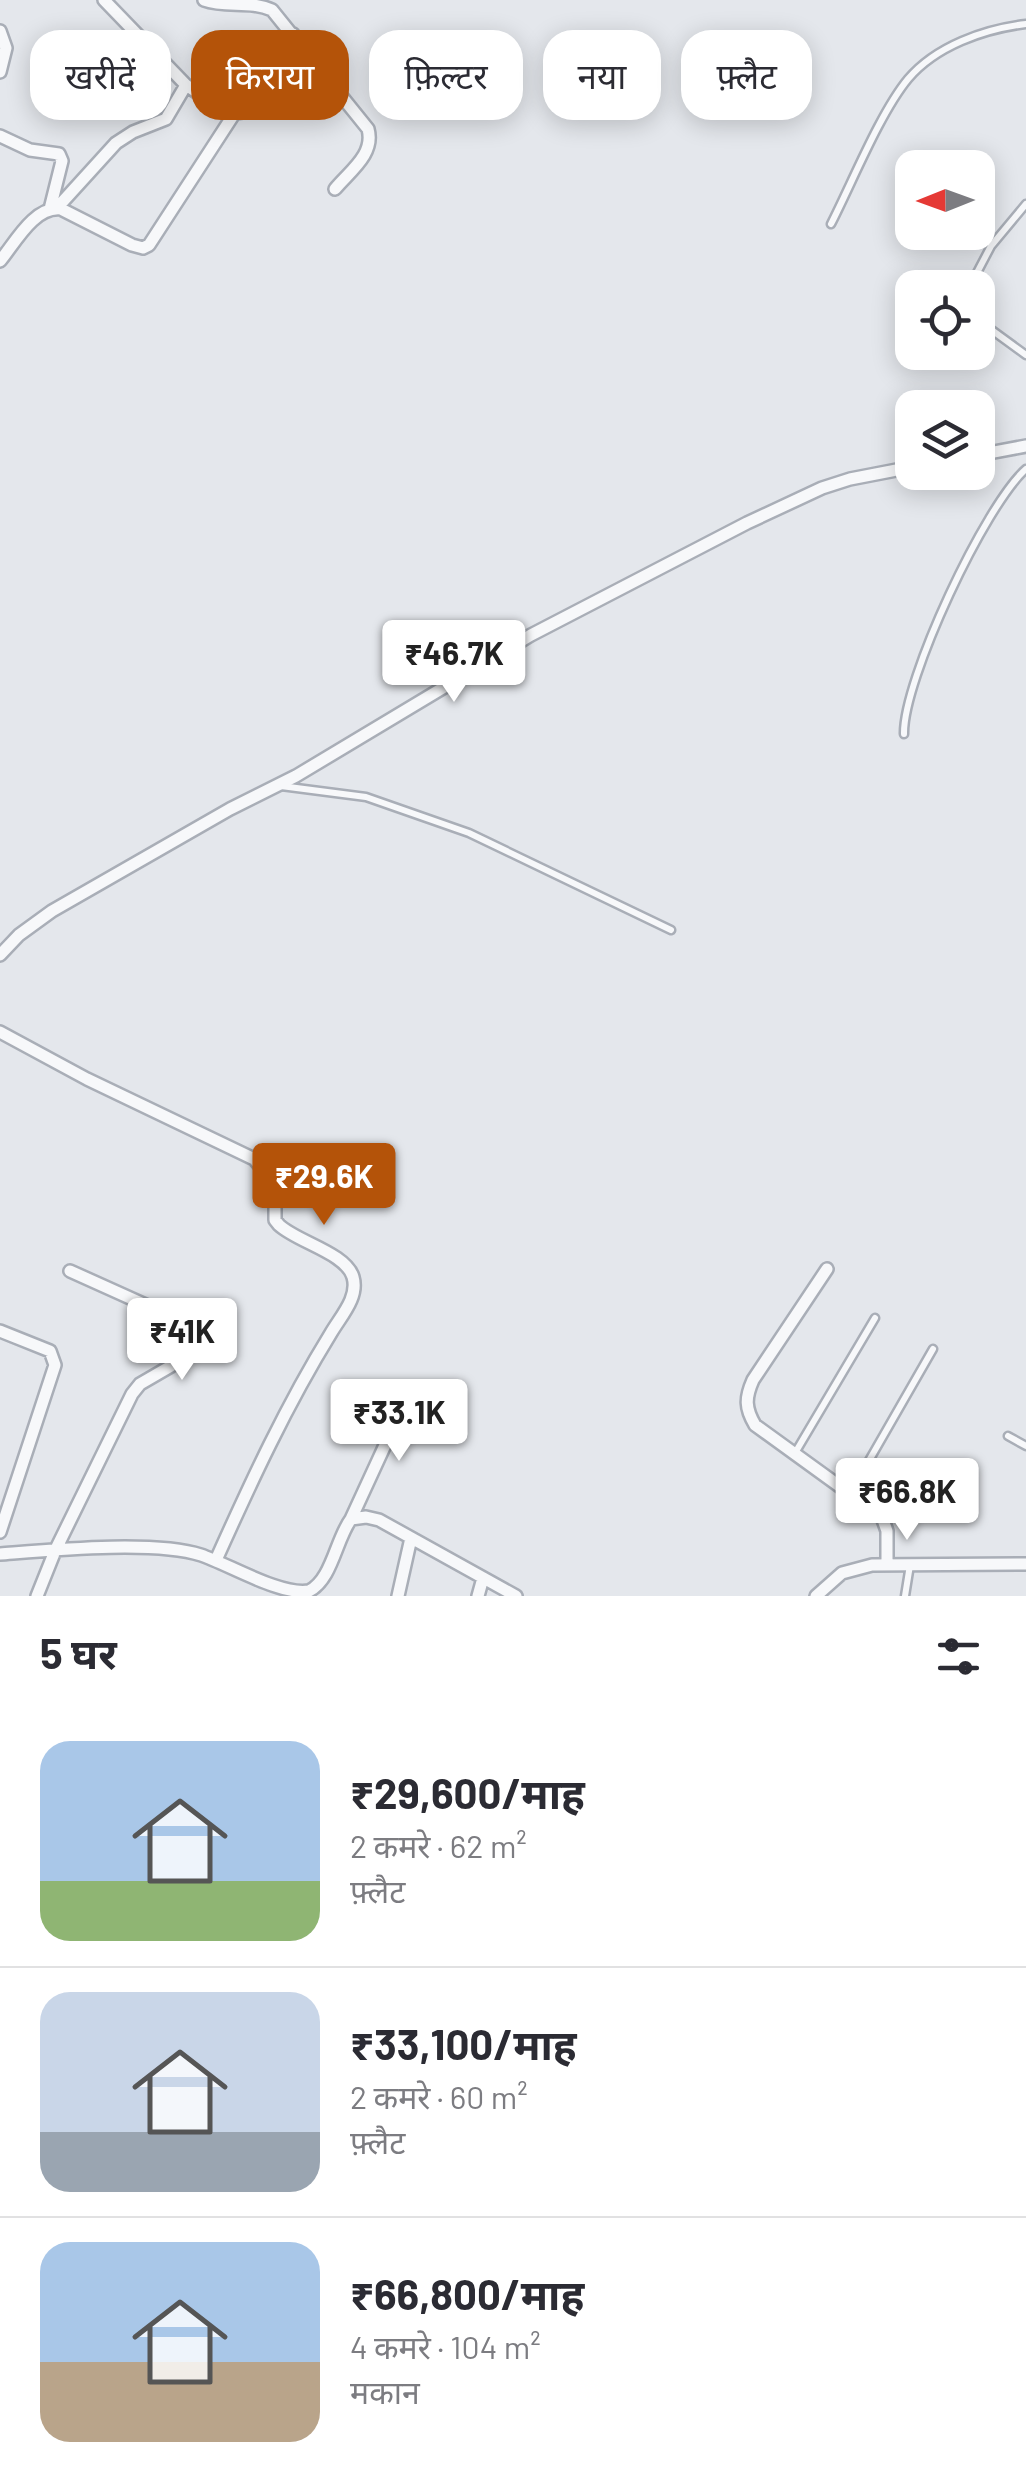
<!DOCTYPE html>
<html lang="hi">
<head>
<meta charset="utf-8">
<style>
	:root { --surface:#fff; --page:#f2f2f3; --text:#2b2b33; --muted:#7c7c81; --line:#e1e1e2; --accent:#b45309 }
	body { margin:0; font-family:Barlow,"Noto Sans Devanagari",sans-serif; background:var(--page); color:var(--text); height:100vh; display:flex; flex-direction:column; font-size:38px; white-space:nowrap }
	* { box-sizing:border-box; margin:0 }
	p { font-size:32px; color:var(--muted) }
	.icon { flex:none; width:55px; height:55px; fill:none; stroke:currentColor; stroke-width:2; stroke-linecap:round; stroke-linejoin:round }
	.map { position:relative; height:1596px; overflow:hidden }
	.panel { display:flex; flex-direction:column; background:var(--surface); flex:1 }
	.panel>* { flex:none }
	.banner { position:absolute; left:30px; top:30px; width:968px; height:90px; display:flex; gap:20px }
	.needle { width:65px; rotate:269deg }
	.controls { position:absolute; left:895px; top:150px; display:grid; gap:20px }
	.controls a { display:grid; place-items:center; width:100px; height:100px; border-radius:20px; background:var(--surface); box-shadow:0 5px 25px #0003; font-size:50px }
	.price { position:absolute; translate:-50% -85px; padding:0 22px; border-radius:10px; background:#fff; color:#222; font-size:32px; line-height:65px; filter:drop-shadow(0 2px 5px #0008) }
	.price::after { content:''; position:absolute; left:50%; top:60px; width:30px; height:22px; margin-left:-15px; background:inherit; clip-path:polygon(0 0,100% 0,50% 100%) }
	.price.current { background:var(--accent); color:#fff }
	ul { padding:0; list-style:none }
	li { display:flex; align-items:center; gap:30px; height:250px; padding:0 40px }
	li+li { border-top:2px solid var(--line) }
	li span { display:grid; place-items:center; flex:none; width:280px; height:200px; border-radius:30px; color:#555 }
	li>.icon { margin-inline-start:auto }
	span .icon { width:120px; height:120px; fill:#fffc; stroke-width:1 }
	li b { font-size:42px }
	h2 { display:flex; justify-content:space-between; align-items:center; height:120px; padding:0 40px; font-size:42px }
	.pill { padding:0 35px; border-radius:30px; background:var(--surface); box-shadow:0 5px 25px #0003; font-size:35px; line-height:90px }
	.pill.current { background:var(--accent); color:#fff }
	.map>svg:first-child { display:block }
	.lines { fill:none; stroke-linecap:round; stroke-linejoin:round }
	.service-casing { stroke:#a9aeb7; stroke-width:11 }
	.minor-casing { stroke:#a9aeb7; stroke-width:16 }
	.service { stroke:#f7f8fa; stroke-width:6 }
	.minor { stroke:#f7f8fa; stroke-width:11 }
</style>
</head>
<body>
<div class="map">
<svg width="1026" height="1596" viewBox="0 0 1026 1596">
	<rect width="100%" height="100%" fill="#e4e7ec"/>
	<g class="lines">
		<g class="service-casing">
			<path id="service" d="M 831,224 C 852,183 880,113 908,79 C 936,46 984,29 1026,24
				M 969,288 L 991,246 L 1026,204
				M 978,320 L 1026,355
				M 904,734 C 903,680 985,505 1026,469
				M 281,786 L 366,797 L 469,833 L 671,930
				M 1008,1436 L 1026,1446
				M 795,1453 L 875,1318
				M 851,1492 L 933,1349
				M 905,1596 L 910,1565"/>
		</g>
		<g class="minor-casing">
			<path id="minor" d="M 104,0 L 186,85 L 229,114 L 249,111 L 293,34
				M 204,0 C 226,8 250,0 272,10 L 368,129 C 375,154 350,171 335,189
				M 0,31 L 6,48 L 0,72
				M 0,136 L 30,150 L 59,154 L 62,161 L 50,209
				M 56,209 L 116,143 L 133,132 L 166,119 L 186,85
				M 0,261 C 15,243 34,206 61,209 L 132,245 L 143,248 L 149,245 L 234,114
				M 978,455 L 1026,446
				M 0,955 L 19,935 L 52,911 L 230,809 L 296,776 L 531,635 L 747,523 L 822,488 L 850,479 L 912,467
				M 0,1032 L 87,1079 L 254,1159 L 275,1183 L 275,1220 L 279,1225 C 297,1242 346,1253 353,1277 C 359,1297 341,1316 331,1333 C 286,1406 251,1482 216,1560
				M 827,1269 L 753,1380 C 745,1398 745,1408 755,1425 L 882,1517 L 887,1531 L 887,1563
				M 0,1331 L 50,1351 L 55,1365 L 0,1532
				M 351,1519 L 409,1393
				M 0,1554 C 51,1550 154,1540 201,1555 C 228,1564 281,1596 309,1591 C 332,1580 336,1539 351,1519 L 366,1517 L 379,1520 L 516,1596
				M 37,1596 L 55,1551 L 132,1394 L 140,1384 L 171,1366 L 185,1340 L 178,1322 L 170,1316 L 70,1271
				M 398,1596 L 411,1538
				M 478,1596 L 483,1578
				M 816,1596 L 842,1573 L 872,1565 L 1026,1564"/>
		</g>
		<use href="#service" class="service"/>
		<use href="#minor" class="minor"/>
	</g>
</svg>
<div class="controls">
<a><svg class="needle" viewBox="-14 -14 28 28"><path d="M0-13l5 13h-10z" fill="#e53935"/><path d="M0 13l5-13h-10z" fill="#7c7c81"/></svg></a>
<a><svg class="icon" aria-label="locate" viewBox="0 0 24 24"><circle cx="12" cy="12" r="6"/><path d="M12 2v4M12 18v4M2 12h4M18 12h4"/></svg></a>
<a><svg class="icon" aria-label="layers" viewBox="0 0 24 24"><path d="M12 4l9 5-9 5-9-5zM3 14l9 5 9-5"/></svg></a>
</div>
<b class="price" style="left:454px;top:705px">₹46.7K</b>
<b class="price current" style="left:324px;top:1228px">₹29.6K</b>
<b class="price" style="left:182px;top:1383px">₹41K</b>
<b class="price" style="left:399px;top:1464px">₹33.1K</b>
<b class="price" style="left:907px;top:1543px">₹66.8K</b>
<div class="banner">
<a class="pill">खरीदें</a>
<a class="pill current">किराया</a>
<a class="pill">फ़िल्टर</a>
<a class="pill">नया</a>
<a class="pill">फ़्लैट</a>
</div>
</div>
<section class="panel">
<h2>5 घर<svg class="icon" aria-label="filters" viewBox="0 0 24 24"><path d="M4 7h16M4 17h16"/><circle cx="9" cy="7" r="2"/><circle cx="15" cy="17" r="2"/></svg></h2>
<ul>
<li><span style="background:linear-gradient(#a9c7e8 70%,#8fb573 0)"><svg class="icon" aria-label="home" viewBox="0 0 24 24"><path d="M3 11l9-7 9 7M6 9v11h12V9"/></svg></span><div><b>₹29,600/माह</b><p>2 कमरे · 62 m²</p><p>फ़्लैट</p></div></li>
<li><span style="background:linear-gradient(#c9d6e8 70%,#9aa5b1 0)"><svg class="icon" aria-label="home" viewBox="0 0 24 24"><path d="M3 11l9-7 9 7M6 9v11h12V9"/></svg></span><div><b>₹33,100/माह</b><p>2 कमरे · 60 m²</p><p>फ़्लैट</p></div></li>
<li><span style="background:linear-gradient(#a9c7e8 60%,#b9a48a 0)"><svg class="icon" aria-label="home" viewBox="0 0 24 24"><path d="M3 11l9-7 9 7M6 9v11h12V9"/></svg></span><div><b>₹66,800/माह</b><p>4 कमरे · 104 m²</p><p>मकान</p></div></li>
</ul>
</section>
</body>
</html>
